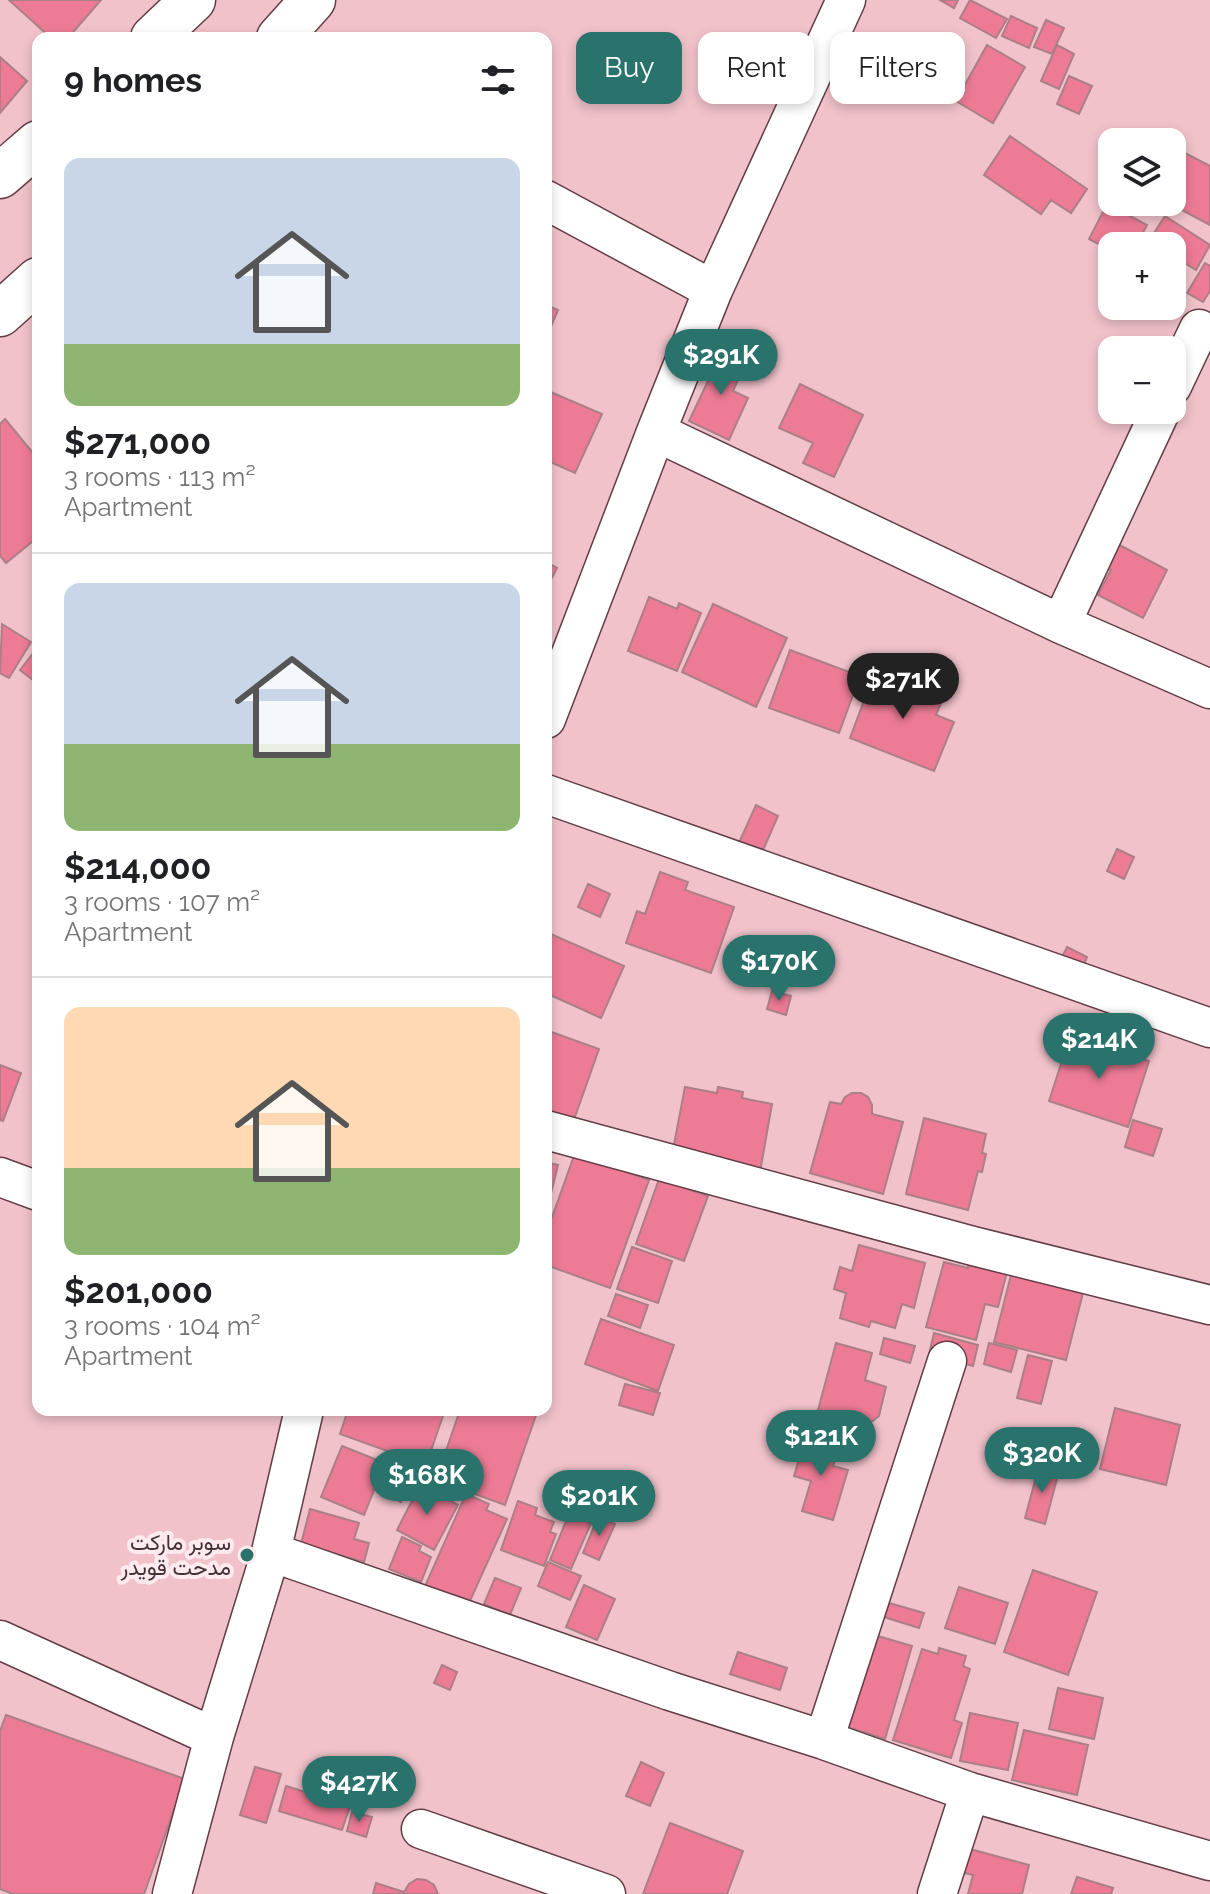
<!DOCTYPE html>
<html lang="en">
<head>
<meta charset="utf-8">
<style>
	:root { --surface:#fff; --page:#f6f6f6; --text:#202124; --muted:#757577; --line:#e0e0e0; --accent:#2a736c }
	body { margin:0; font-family:Raleway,Vazirmatn,sans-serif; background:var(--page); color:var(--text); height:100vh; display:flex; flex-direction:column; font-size:30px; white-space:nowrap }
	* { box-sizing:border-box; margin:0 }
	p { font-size:26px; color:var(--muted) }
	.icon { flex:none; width:44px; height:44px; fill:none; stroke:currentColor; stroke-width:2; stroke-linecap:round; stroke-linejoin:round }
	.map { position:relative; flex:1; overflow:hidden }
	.details { position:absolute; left:32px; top:32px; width:520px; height:1384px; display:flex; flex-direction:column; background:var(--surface); border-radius:16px; box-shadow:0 4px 12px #0003 }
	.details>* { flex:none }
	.banner { position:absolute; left:576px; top:32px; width:514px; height:72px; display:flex; gap:16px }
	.controls { position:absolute; left:1098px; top:128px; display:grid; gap:16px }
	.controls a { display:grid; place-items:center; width:88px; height:88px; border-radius:16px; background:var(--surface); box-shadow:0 4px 12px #0003; font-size:40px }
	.price { position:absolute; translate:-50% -68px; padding:0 18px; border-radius:28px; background:var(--accent); color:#fff; font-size:26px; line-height:52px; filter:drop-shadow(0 2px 4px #0008) }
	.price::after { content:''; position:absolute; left:50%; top:48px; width:24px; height:18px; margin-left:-12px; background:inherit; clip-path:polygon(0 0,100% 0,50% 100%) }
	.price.current { background:#222; color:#fff }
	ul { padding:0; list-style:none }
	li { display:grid; align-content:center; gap:16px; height:424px; padding:0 32px }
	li+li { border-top:2px solid var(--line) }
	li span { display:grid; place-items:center; height:248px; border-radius:16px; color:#555 }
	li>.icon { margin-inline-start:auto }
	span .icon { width:144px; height:144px; fill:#fffc; stroke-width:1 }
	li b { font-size:34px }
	h2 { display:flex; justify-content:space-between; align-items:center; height:96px; padding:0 32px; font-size:34px }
	.tag { padding:0 28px; border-radius:16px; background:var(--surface); box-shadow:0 4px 12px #0003; font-size:28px; line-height:72px }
	.tag.current { background:var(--accent); color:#fff }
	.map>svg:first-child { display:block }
	.building { fill:#ee7b96; stroke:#aa7f87; stroke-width:2 }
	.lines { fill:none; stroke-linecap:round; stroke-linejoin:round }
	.minor-casing { stroke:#633d45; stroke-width:41 }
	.highway-casing { stroke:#633d45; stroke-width:47 }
	.minor { stroke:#fff; stroke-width:38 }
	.highway { stroke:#fff; stroke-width:44 }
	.poi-dot { fill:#2a736c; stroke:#ffebee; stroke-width:3 }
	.labels { text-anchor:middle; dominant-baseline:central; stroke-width:8; stroke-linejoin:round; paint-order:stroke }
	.poi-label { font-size:22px; fill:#443235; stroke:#ffebee; text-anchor:end }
</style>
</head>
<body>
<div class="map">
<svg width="1210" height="1894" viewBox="0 0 1210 1894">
	<rect width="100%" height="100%" fill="#f1c2ca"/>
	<path class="building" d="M 9,0 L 101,0 L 68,38 L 51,38 Z
		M 940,0 L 958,0 L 954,8 Z
		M 970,0 L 1007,19 L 996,38 L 960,18 Z
		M 1011,16 L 1037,28 L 1029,48 L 1002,36 Z
		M 1046,20 L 1064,28 L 1052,54 L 1034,47 Z
		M 987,45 L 1025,67 L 993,123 L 956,101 Z
		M 1057,45 L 1074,54 L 1059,89 L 1041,81 Z
		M 0,57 L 27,81 L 0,113 Z
		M 1069,76 L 1092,86 L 1079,114 L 1057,104 Z
		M 1157,135 L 1179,145 L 1172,159 L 1172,142 L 1154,142 Z
		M 1010,136 L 1087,189 L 1071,213 L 1051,200 L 1041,214 L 984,175 Z
		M 1181,151 L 1210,166 L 1210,225 L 1167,202 L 1172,202 L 1172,168 Z
		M 1107,204 L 1147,225 L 1136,246 L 1112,246 L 1112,251 L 1089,239 Z
		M 1165,216 L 1210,245 L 1196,270 L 1172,255 L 1172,246 L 1158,246 L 1149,241 Z
		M 1205,263 L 1210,266 L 1210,291 L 1203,302 L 1187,293 Z
		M 546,305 L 558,310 L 546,338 Z
		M 723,349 L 747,360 L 733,391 L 748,398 L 729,440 L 689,421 Z
		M 800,384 L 863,415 L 834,477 L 803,463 L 813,443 L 779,428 Z
		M 546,390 L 602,414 L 575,473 L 546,460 Z
		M 5,419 L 38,459 L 38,537 L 6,563 L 0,556 L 0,424 Z
		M 1108,539 L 1167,570 L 1143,618 L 1098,595 L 1111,570 L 1096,563 Z
		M 546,562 L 557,568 L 546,589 Z
		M 649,597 L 677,609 L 679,603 L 701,613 L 677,671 L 628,651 Z
		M 713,604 L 787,638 L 756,707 L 682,672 Z
		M 2,624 L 31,642 L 9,678 L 0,673 Z
		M 38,647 L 38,684 L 20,670 Z
		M 790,650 L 860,676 L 839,733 L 769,708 Z
		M 876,669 L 944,696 L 936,715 L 954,722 L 934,771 L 850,738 Z
		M 756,805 L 778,816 L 760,857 L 737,847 Z
		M 1117,849 L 1134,857 L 1124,879 L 1107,871 Z
		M 660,872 L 688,882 L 685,890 L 734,907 L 711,973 L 626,943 L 637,911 L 645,914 Z
		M 588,884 L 610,894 L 600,917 L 578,907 Z
		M 546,932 L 624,966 L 601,1018 L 546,993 Z
		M 1067,947 L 1087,957 L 1081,972 L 1059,963 Z
		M 772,991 L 791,996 L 786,1015 L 767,1009 Z
		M 546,1030 L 599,1049 L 571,1128 L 546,1119 Z
		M 1070,1036 L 1149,1061 L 1128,1127 L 1049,1101 Z
		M 0,1065 L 21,1073 L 3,1121 L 0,1120 Z
		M 685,1087 L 717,1093 L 718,1087 L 743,1092 L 742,1098 L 772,1104 L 760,1172 L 672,1155 Z
		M 852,1093 L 861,1093 L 868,1097 L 872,1105 L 872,1114 L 903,1122 L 883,1194 L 810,1173 L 830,1102 L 841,1104 L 845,1097 Z
		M 924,1118 L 986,1134 L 982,1153 L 986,1154 L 982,1172 L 978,1171 L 968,1210 L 906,1194 Z
		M 1133,1120 L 1162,1129 L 1153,1156 L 1125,1147 Z
		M 575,1153 L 649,1180 L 610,1288 L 546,1265 L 546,1234 Z
		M 546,1162 L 558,1165 L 546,1213 Z
		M 659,1179 L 708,1196 L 684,1261 L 636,1244 Z
		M 859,1245 L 925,1263 L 914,1308 L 902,1304 L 895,1328 L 871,1321 L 869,1327 L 840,1318 L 846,1293 L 834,1289 L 840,1267 L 852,1271 Z
		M 632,1247 L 672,1261 L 658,1303 L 617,1289 Z
		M 970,1258 L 1008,1268 L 998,1307 L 985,1304 L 976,1340 L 926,1327 L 944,1262 L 968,1268 Z
		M 1013,1267 L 1085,1285 L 1066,1360 L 994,1342 Z
		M 616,1294 L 648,1305 L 640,1328 L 608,1316 Z
		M 601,1319 L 674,1345 L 658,1391 L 585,1364 Z
		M 934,1333 L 978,1345 L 973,1366 L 929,1354 Z
		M 884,1338 L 915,1346 L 910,1363 L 880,1354 Z
		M 836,1343 L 872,1353 L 865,1380 L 886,1387 L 879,1416 L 869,1424 L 818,1410 Z
		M 989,1343 L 1017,1350 L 1011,1372 L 984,1364 Z
		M 1028,1355 L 1052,1361 L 1041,1404 L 1017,1398 Z
		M 625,1384 L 660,1393 L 653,1415 L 619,1405 Z
		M 1115,1408 L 1180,1425 L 1166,1485 L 1100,1469 Z
		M 339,1410 L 445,1410 L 426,1465 L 340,1434 L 347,1413 Z
		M 460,1410 L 522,1410 L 536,1415 L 505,1505 L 436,1480 Z
		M 805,1438 L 839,1448 L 833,1466 L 848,1470 L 833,1520 L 802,1511 L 811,1481 L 794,1476 Z
		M 342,1446 L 385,1463 L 364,1515 L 321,1497 Z
		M 391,1460 L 414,1470 L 401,1502 L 378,1492 Z
		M 1039,1466 L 1059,1471 L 1045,1524 L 1025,1518 Z
		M 630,1474 L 644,1498 L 624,1509 L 611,1486 Z
		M 420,1485 L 458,1505 L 434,1550 L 397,1530 Z
		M 466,1494 L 489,1504 L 486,1510 L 507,1519 L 465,1612 L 422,1593 Z
		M 518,1501 L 537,1508 L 535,1515 L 554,1522 L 550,1532 L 556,1534 L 544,1566 L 501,1550 Z
		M 310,1509 L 359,1523 L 354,1539 L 369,1543 L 364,1562 L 301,1544 Z
		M 569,1514 L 591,1523 L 571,1569 L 550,1560 Z
		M 598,1517 L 615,1524 L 599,1560 L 583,1553 Z
		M 402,1537 L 421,1546 L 419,1551 L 431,1557 L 421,1582 L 389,1569 Z
		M 548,1562 L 581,1576 L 570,1600 L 538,1586 Z
		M 1033,1570 L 1097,1592 L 1068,1675 L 1004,1652 Z
		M 495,1578 L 521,1588 L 510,1615 L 484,1604 Z
		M 584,1585 L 615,1599 L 597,1640 L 566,1627 Z
		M 959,1587 L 1008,1603 L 995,1644 L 945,1628 Z
		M 889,1603 L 924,1613 L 919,1628 L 884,1617 Z
		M 871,1634 L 912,1646 L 885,1739 L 844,1726 Z
		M 939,1648 L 966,1656 L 963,1666 L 970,1669 L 954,1720 L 962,1723 L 951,1758 L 893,1740 L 922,1649 L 938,1654 Z
		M 738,1652 L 787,1668 L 780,1690 L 730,1674 Z
		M 442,1665 L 457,1672 L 450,1690 L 434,1683 Z
		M 1058,1688 L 1103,1698 L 1094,1739 L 1049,1729 Z
		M 970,1713 L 1018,1723 L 1008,1770 L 960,1761 Z
		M 6,1715 L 185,1779 L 144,1894 L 13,1894 L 0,1889 L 0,1731 Z
		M 1024,1730 L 1088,1745 L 1077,1795 L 1012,1780 Z
		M 641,1762 L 664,1773 L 650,1806 L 626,1796 Z
		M 255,1767 L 281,1774 L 266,1823 L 240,1815 Z
		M 286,1786 L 350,1806 L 342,1830 L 279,1811 Z
		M 352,1812 L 372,1817 L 366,1837 L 347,1831 Z
		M 670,1823 L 743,1851 L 727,1894 L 643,1894 Z
		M 959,1846 L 1029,1865 L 1022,1894 L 968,1894 L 973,1875 L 952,1870 Z
		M 1077,1877 L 1113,1888 L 1111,1894 L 1071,1894 Z
		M 417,1879 L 426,1880 L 434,1885 L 438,1894 L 373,1894 L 376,1883 L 404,1892 L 409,1884 Z"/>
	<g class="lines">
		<g class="minor-casing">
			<path id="minor" d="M 546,200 L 713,290
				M 1172,386 L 1199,329
				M 656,432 L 1061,624 L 1210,689
				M 1061,624 L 1161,410
				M 546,719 L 656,432 L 713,290 L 846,0
				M 546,794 L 1210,1028
				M 546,1130 L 973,1246 L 1210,1305
				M 0,1177 L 38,1191
				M 271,1552 L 670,1691 L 824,1740 L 970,1792 L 1210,1861
				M 0,1640 L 214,1737
				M 824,1740 L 947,1361
				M 421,1829 L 606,1894
				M 172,1894 L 214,1737 L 271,1552 L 304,1410
				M 937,1894 L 970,1792"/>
		</g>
		<g class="highway-casing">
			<path id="highway" d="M 153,38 L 193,0
				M 279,38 L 313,0
				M 0,176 L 38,143
				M 0,314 L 38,280"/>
		</g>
		<use href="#minor" class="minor"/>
		<use href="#highway" class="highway"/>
	</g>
	<circle class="poi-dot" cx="247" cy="1555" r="8"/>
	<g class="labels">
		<g class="poi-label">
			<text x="231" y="1542">سوبر ماركت<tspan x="231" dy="25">مدحت قويدر</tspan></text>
		</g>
	</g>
</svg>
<div class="controls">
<a><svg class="icon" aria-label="layers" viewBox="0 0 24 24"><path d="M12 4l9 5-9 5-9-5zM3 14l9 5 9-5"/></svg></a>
<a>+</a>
<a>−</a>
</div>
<b class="price" style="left:721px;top:397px">$291K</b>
<b class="price current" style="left:903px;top:721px">$271K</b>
<b class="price" style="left:779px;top:1003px">$170K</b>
<b class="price" style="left:1099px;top:1081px">$214K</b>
<b class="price" style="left:821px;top:1478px">$121K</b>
<b class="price" style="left:1042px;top:1495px">$320K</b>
<b class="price" style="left:427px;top:1517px">$168K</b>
<b class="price" style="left:599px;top:1538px">$201K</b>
<b class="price" style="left:359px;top:1824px">$427K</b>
<div class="banner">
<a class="tag current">Buy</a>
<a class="tag">Rent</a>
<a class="tag">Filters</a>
</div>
<section class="details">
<h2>9 homes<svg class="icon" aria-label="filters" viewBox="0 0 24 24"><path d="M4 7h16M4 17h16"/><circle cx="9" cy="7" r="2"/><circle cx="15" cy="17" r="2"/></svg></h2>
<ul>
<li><span style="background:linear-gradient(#c9d6e8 75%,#8fb573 0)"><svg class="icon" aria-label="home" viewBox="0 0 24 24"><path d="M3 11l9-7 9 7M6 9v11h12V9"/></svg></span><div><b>$271,000</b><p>3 rooms · 113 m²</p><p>Apartment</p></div></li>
<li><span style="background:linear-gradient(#c9d6e8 65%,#8fb573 0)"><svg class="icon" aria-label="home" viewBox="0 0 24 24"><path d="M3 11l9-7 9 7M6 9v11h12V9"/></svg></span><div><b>$214,000</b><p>3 rooms · 107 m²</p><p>Apartment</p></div></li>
<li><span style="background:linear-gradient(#ffd9b3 65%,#8fb573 0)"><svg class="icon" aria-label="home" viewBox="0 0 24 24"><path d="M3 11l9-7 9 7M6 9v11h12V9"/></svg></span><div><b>$201,000</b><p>3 rooms · 104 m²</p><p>Apartment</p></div></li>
</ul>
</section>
</div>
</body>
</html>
